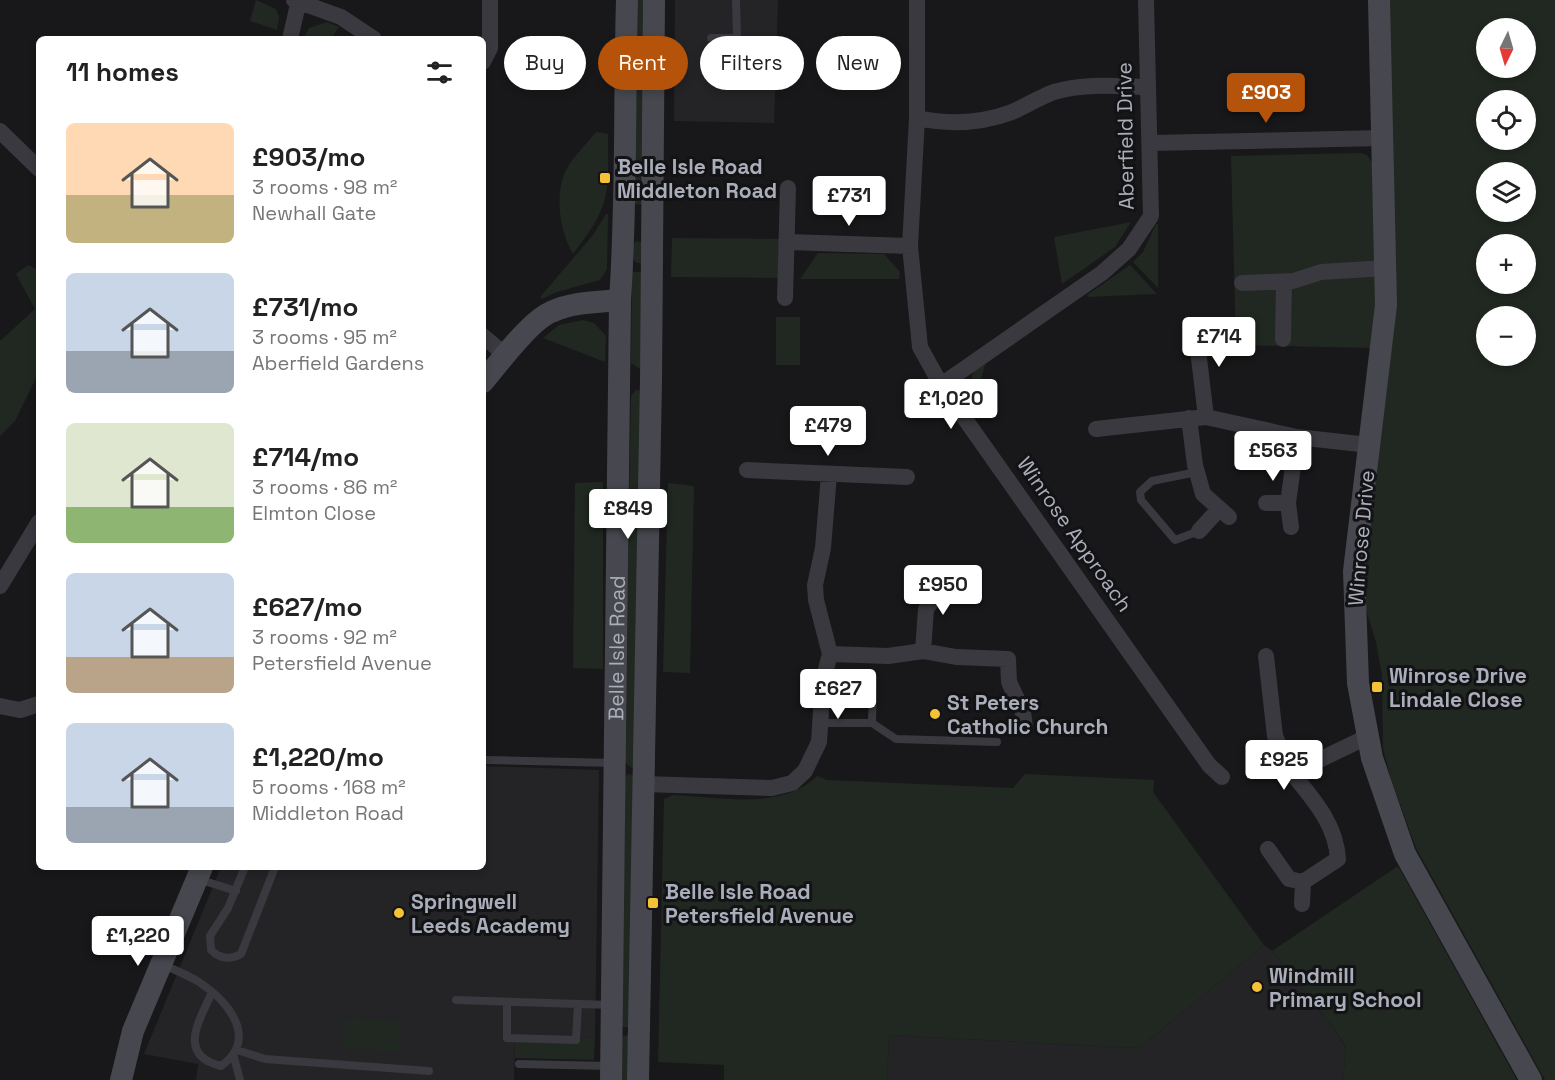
<!DOCTYPE html>
<html lang="en">
<head>
<meta charset="utf-8">
<style>
	:root { --surface:#fff; --page:#f6f6f6; --text:#222; --muted:#767676; --accent:#b45309 }
	body { margin:0; font-family:"Space Grotesk",sans-serif; background:var(--page); color:var(--text); height:100vh; display:flex; flex-direction:column; font-size:22px; white-space:nowrap }
	* { box-sizing:border-box; margin:0 }
	p { font-size:20px; color:var(--muted) }
	.icon { flex:none; width:33px; height:33px; fill:none; stroke:currentColor; stroke-width:2; stroke-linecap:round; stroke-linejoin:round }
	.map { position:relative; flex:1; overflow:hidden }
	.details { position:absolute; left:36px; top:36px; width:450px; height:834px; display:flex; flex-direction:column; background:var(--surface); border-radius:9px; box-shadow:0 3px 9px #0003 }
	.details>* { flex:none }
	.hud { position:absolute; left:504px; top:36px; width:570px; height:54px; display:flex; gap:12px }
	.needle { width:39px; rotate:185deg }
	.buttons { position:absolute; left:1476px; top:18px; display:grid; gap:12px }
	.buttons a { display:grid; place-items:center; width:60px; height:60px; border-radius:50%; background:var(--surface); box-shadow:0 3px 9px #0003; font-size:30px }
	.price { position:absolute; translate:-50% -51px; padding:0 14px; border-radius:6px; background:#fff; color:#222; font-size:20px; line-height:39px; filter:drop-shadow(0 2px 3px #0008) }
	.price::after { content:''; position:absolute; left:50%; top:36px; width:18px; height:14px; margin-left:-9px; background:inherit; clip-path:polygon(0 0,100% 0,50% 100%) }
	.price.active { background:var(--accent); color:#fff }
	ul { padding:0; list-style:none }
	li { display:flex; align-items:center; gap:18px; height:150px; padding:0 30px }
	li span { display:grid; place-items:center; flex:none; width:168px; height:120px; border-radius:9px; color:#555 }
	li>.icon { margin-inline-start:auto }
	span .icon { width:72px; height:72px; fill:#fffc; stroke-width:1 }
	li b { font-size:26px }
	h2 { display:flex; justify-content:space-between; align-items:center; height:72px; padding:0 30px; font-size:26px }
	.chip { padding:0 21px; border-radius:27px; background:var(--surface); box-shadow:0 3px 9px #0003; font-size:21px; line-height:54px }
	.chip.active { background:var(--accent); color:#fff }
	.map>svg:first-child { display:block }
	.built { fill:#242427 }
	.green { fill:#202821; fill-rule:evenodd }
	.lines { fill:none; stroke-linecap:round; stroke-linejoin:round }
	.lane { stroke:#39393f; stroke-width:8 }
	.street { stroke:#39393f; stroke-width:16 }
	.secondary { stroke:#47484f; stroke-width:22 }
	.poi-dot { fill:#f4c236; stroke:#131315; stroke-width:2 }
	.labels { text-anchor:middle; dominant-baseline:central; stroke-width:6; stroke-linejoin:round; paint-order:stroke }
	.street-label { font-size:21px; fill:#aaaeba; stroke:#131315 }
	.poi-label { font-size:21px; font-weight:bold; fill:#aaaeba; stroke:#131315; text-anchor:start }
</style>
</head>
<body>
<div class="map">
<svg width="1555" height="1080" viewBox="0 0 1555 1080">
	<rect width="100%" height="100%" fill="#18181a"/>
	<path class="built" d="M 675,0 L 778,0 L 774,123 L 674,121 Z
		M 483,766 L 599,770 L 595,1038 L 515,1035 L 514,1080 L 196,1080 L 198,1064 L 144,1054 L 221,867 L 483,867 Z
		M 1264,945 L 1272,951 L 1330,1023 L 1346,1048 L 1343,1080 L 887,1080 L 889,1035 L 1139,1048 Z"/>
	<path class="green" d="M 256,0 L 276,9 L 279,17 L 277,30 L 250,21 Z
		M 636,0 L 650,0 L 647,205 L 634,204 Z
		M 1388,0 L 1555,0 L 1555,1080 L 1545,1080 L 1416,848 L 1392,782 L 1383,749 L 1382,675 L 1376,642 L 1366,610 L 1363,573 L 1367,530 ZM 1486,28 L 1526,28 L 1526,68 L 1486,68 ZM 1486,100 L 1526,100 L 1526,140 L 1486,140 ZM 1486,172 L 1526,172 L 1526,212 L 1486,212 ZM 1486,244 L 1526,244 L 1526,284 L 1486,284 ZM 1486,316 L 1526,316 L 1526,356 L 1486,356 Z
		M 327,22 L 339,27 L 331,39 L 303,39 L 309,28 Z
		M 596,132 L 608,134 C 608,195 612,204 573,254 C 559,230 554,193 567,168 C 574,156 587,143 596,132 Z
		M 1360,153 L 1367,155 L 1372,163 L 1376,310 L 1370,348 L 1236,345 L 1231,156 Z
		M 606,214 L 608,214 L 607,269 L 600,280 L 557,292 L 542,299 L 540,297 L 593,235 Z
		M 1131,222 L 1115,247 L 1062,284 L 1054,237 Z
		M 1156,224 L 1158,224 L 1158,288 L 1133,262 L 1143,252 Z
		M 672,238 L 780,239 L 780,278 L 671,277 Z
		M 636,241 L 645,243 L 643,263 L 637,263 C 630,258 631,247 636,241 Z
		M 818,253 L 884,254 L 900,272 L 899,279 L 800,279 Z
		M 28,265 L 39,270 L 39,372 L 15,421 L 0,436 L 0,341 L 35,309 L 16,274 Z
		M 1130,265 L 1157,294 L 1088,297 L 1087,295 Z
		M 632,272 L 646,272 L 640,369 L 631,363 Z
		M 776,317 L 800,317 L 800,365 L 776,365 Z
		M 583,320 L 594,323 L 606,336 L 605,362 L 543,338 L 559,325 Z
		M 986,361 L 972,415 L 965,403 L 974,369 Z
		M 636,390 L 642,391 L 635,767 L 632,768 L 624,762 L 631,396 Z
		M 603,482 L 603,669 L 573,668 L 575,483 Z
		M 668,483 L 694,486 L 690,673 L 663,672 Z
		M 628,774 L 634,775 L 631,1027 L 622,1027 L 625,778 Z
		M 1025,774 L 1154,780 L 1153,792 L 1264,945 L 1139,1048 L 889,1035 L 887,1080 L 724,1080 L 724,1065 L 658,1062 L 664,799 L 673,795 C 719,797 782,811 817,776 L 827,780 L 1013,788 Z
		M 1398,866 L 1517,1080 L 1343,1080 L 1346,1047 L 1330,1023 L 1272,951 Z
		M 345,1018 L 401,1021 L 400,1052 L 344,1049 Z
		M 515,1035 L 595,1038 L 594,1060 L 515,1058 Z
		M 627,1035 L 631,1036 L 633,1080 L 620,1080 L 620,1038 Z"/>
	<g class="lines">
		<path class="lane" d="M 711,38 L 737,38 L 736,0
			M 1197,472 L 1152,481 L 1140,492 L 1141,500 L 1175,540 L 1199,531
			M 821,723 L 872,723 L 873,678
			M 872,723 L 896,739 L 997,742
			M 485,760 L 614,763
			M 245,867 L 228,908 L 210,936 L 211,950 C 220,959 230,960 241,954 L 275,867
			M 198,879 L 236,891
			M 162,964 C 174,970 188,975 199,982 C 229,1002 259,1039 221,1066 C 176,1055 200,1020 212,992
			M 456,1000 L 611,1005
			M 507,1002 L 507,1038 L 576,1040 L 578,1004
			M 237,1050 L 265,1059 L 429,1071
			M 234,1057 L 240,1080
			M 519,1064 L 611,1066"/>
		<path class="street" d="M 294,0 L 341,17 L 374,39
			M 917,0 L 917,118 L 910,246 L 920,347 L 941,385 L 1209,765 L 1222,777
			M 290,39 L 299,0
			M 483,62 L 490,48 L 490,0
			M 917,118 C 950,125 980,124 1012,112 C 1026,106 1040,97 1054,92 C 1084,83 1116,86 1147,87
			M 0,131 L 39,169
			M 1150,143 L 1383,138
			M 787,242 L 910,246
			M 1242,283 L 1293,281 L 1321,272 L 1386,268
			M 785,298 L 788,188
			M 1195,325 L 1206,417
			M 483,336 L 505,355
			M 1283,339 L 1284,282
			M 1199,342 L 1225,340
			M 941,385 L 1102,273 L 1129,249 L 1151,216 L 1146,0
			M 1189,418 L 1195,465 L 1203,494 L 1229,517
			M 1096,429 L 1206,417 L 1297,437 L 1369,445
			M 747,470 L 907,477
			M 1266,503 L 1288,503
			M 1291,527 L 1288,503 L 1297,437
			M 1199,531 L 1219,509
			M 0,586 L 39,522
			M 923,651 L 926,609 L 950,576
			M 830,654 L 888,656 L 923,651 L 956,657 L 1008,659 L 1009,682 L 1023,712 L 1025,728
			M 1266,656 L 1275,736 L 1292,773
			M 0,706 L 20,710 L 39,704
			M 643,784 L 772,788 L 792,783 L 805,771 L 819,742 L 823,680 L 830,654 L 816,600 L 815,585 L 823,548 L 829,474
			M 1268,849 L 1289,879 L 1303,882 L 1338,859 C 1336,824 1313,799 1292,773 L 1367,737
			M 1302,904 L 1303,882"/>
		<g class="secondary">
			<path d="M 1379,0 L 1386,305 L 1354,571 L 1358,683 L 1372,758 L 1405,854 L 1531,1080"/>
			<path d="M 483,382 C 498,364 530,321 551,312 C 572,302 597,302 620,300"/>
			<path d="M 121,1080 L 133,1031 L 202,867"/>
			<path id="s1" d="M 611,1080 L 620,300 C 627,200 624,100 627,0"/>
			<path d="M 638,1080 L 651,380 L 654,0"/>
		</g>
	</g>
	<g class="poi-dot">
		<rect x="599" y="172" width="12" height="12" rx="3"/>
		<rect x="1371" y="681" width="12" height="12" rx="3"/>
		<circle cx="935" cy="714" r="6"/>
		<rect x="647" y="897" width="12" height="12" rx="3"/>
		<circle cx="399" cy="913" r="6"/>
		<circle cx="1257" cy="987" r="6"/>
	</g>
	<g class="labels">
		<g class="street-label">
			<text transform="translate(1125 136) rotate(-91)">Aberfield Drive</text>
			<text transform="translate(1075 534) rotate(55)">Winrose Approach</text>
			<text transform="translate(1361 538) rotate(-85)">Winrose Drive</text>
			<text stroke="none"><textPath href="#s1" startOffset="432">Belle Isle Road</textPath></text>
		</g>
		<g class="poi-label">
			<text x="617" y="166">Belle Isle Road<tspan x="617" dy="24">Middleton Road</tspan></text>
			<text x="1389" y="675">Winrose Drive<tspan x="1389" dy="24">Lindale Close</tspan></text>
			<text x="947" y="702">St Peters<tspan x="947" dy="24">Catholic Church</tspan></text>
			<text x="665" y="891">Belle Isle Road<tspan x="665" dy="24">Petersfield Avenue</tspan></text>
			<text x="411" y="901">Springwell<tspan x="411" dy="24">Leeds Academy</tspan></text>
			<text x="1269" y="975">Windmill<tspan x="1269" dy="24">Primary School</tspan></text>
		</g>
	</g>
</svg>
<div class="buttons">
<a><svg class="needle" viewBox="-14 -14 28 28"><path d="M0-13l5 13h-10z" fill="#e53935"/><path d="M0 13l5-13h-10z" fill="#767676"/></svg></a>
<a><svg class="icon" aria-label="locate" viewBox="0 0 24 24"><circle cx="12" cy="12" r="6"/><path d="M12 2v4M12 18v4M2 12h4M18 12h4"/></svg></a>
<a><svg class="icon" aria-label="layers" viewBox="0 0 24 24"><path d="M12 4l9 5-9 5-9-5zM3 14l9 5 9-5"/></svg></a>
<a>+</a>
<a>−</a>
</div>
<b class="price active" style="left:1266px;top:124px">£903</b>
<b class="price" style="left:849px;top:227px">£731</b>
<b class="price" style="left:1219px;top:368px">£714</b>
<b class="price" style="left:951px;top:430px">£1,020</b>
<b class="price" style="left:828px;top:457px">£479</b>
<b class="price" style="left:1273px;top:482px">£563</b>
<b class="price" style="left:628px;top:540px">£849</b>
<b class="price" style="left:943px;top:616px">£950</b>
<b class="price" style="left:838px;top:720px">£627</b>
<b class="price" style="left:1284px;top:791px">£925</b>
<b class="price" style="left:138px;top:967px">£1,220</b>
<div class="hud">
<a class="chip">Buy</a>
<a class="chip active">Rent</a>
<a class="chip">Filters</a>
<a class="chip">New</a>
</div>
<section class="details">
<h2>11 homes<svg class="icon" aria-label="filters" viewBox="0 0 24 24"><path d="M4 7h16M4 17h16"/><circle cx="9" cy="7" r="2"/><circle cx="15" cy="17" r="2"/></svg></h2>
<ul>
<li><span style="background:linear-gradient(#ffd9b3 60%,#c2b280 0)"><svg class="icon" aria-label="home" viewBox="0 0 24 24"><path d="M3 11l9-7 9 7M6 9v11h12V9"/></svg></span><div><b>£903/mo</b><p>3 rooms · 98 m²</p><p>Newhall Gate</p></div></li>
<li><span style="background:linear-gradient(#c9d6e8 65%,#9aa5b1 0)"><svg class="icon" aria-label="home" viewBox="0 0 24 24"><path d="M3 11l9-7 9 7M6 9v11h12V9"/></svg></span><div><b>£731/mo</b><p>3 rooms · 95 m²</p><p>Aberfield Gardens</p></div></li>
<li><span style="background:linear-gradient(#dfe7d0 70%,#8fb573 0)"><svg class="icon" aria-label="home" viewBox="0 0 24 24"><path d="M3 11l9-7 9 7M6 9v11h12V9"/></svg></span><div><b>£714/mo</b><p>3 rooms · 86 m²</p><p>Elmton Close</p></div></li>
<li><span style="background:linear-gradient(#c9d6e8 70%,#b9a48a 0)"><svg class="icon" aria-label="home" viewBox="0 0 24 24"><path d="M3 11l9-7 9 7M6 9v11h12V9"/></svg></span><div><b>£627/mo</b><p>3 rooms · 92 m²</p><p>Petersfield Avenue</p></div></li>
<li><span style="background:linear-gradient(#c9d6e8 70%,#9aa5b1 0)"><svg class="icon" aria-label="home" viewBox="0 0 24 24"><path d="M3 11l9-7 9 7M6 9v11h12V9"/></svg></span><div><b>£1,220/mo</b><p>5 rooms · 168 m²</p><p>Middleton Road</p></div></li>
</ul>
</section>
</div>
</body>
</html>
